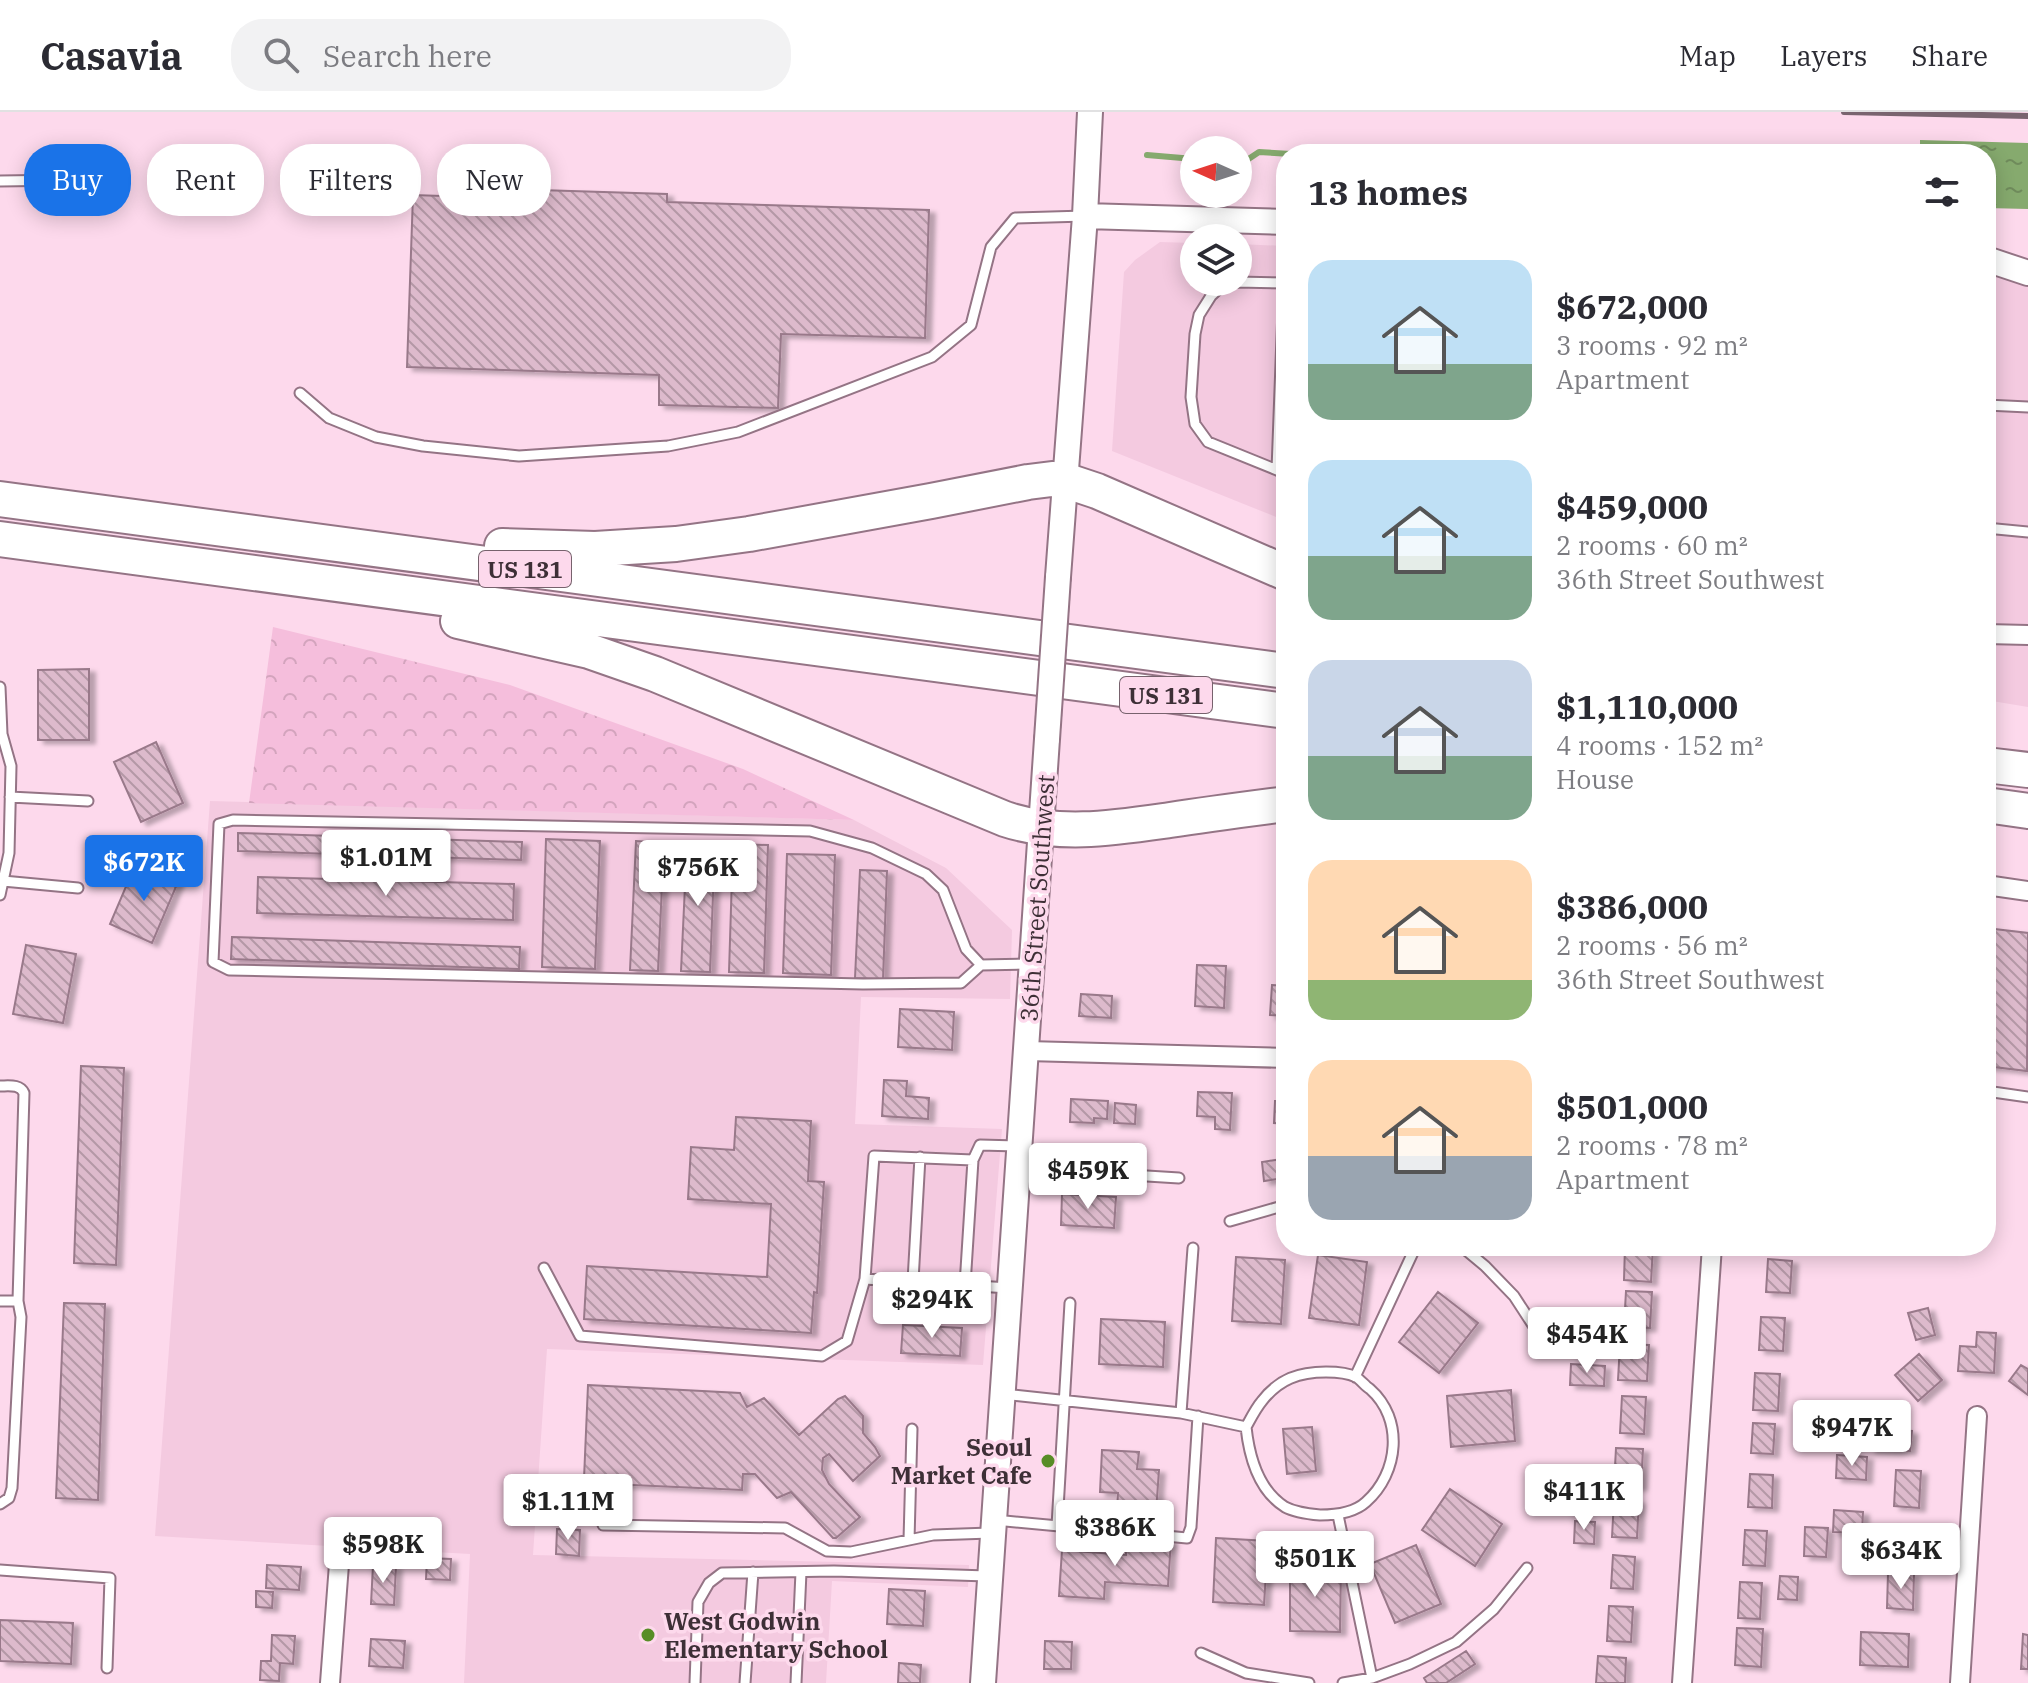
<!DOCTYPE html>
<html lang="en">
<head>
<meta charset="utf-8">
<style>
	:root { --surface:#fff; --page:#f2f2f3; --text:#2b2b33; --muted:#7c7c81; --line:#e1e1e2; --accent:#1a73e8 }
	body { margin:0; font-family:"IBM Plex Serif",serif; background:var(--page); color:var(--text); height:100vh; display:flex; flex-direction:column; font-size:30px; white-space:nowrap }
	* { box-sizing:border-box; margin:0 }
	p { font-size:26px; color:var(--muted) }
	.icon { flex:none; width:44px; height:44px; fill:none; stroke:currentColor; stroke-width:2; stroke-linecap:round; stroke-linejoin:round }
	.map { position:relative; flex:1; overflow:hidden }
	.details { position:absolute; left:1276px; top:32px; width:720px; height:1112px; display:flex; flex-direction:column; background:var(--surface); border-radius:32px; box-shadow:0 4px 20px #0003 }
	.details>* { flex:none }
	.guide { position:absolute; left:24px; top:32px; width:760px; height:72px; display:flex; gap:16px }
	.needle { width:52px; rotate:273deg }
	.tools { position:absolute; left:1180px; top:24px; display:grid; gap:16px }
	.tools a { display:grid; place-items:center; width:72px; height:72px; border-radius:50%; background:var(--surface); box-shadow:0 4px 20px #0003; font-size:40px }
	.price { position:absolute; translate:-50% -68px; padding:0 18px; border-radius:8px; background:#fff; color:#222; font-size:26px; line-height:52px; filter:drop-shadow(0 2px 4px #0008) }
	.price::after { content:''; position:absolute; left:50%; top:48px; width:24px; height:18px; margin-left:-12px; background:inherit; clip-path:polygon(0 0,100% 0,50% 100%) }
	.price.selected { background:var(--accent); color:#fff }
	ul { padding:0; list-style:none }
	li { display:flex; align-items:center; gap:24px; height:200px; padding:0 32px }
	li span { display:grid; place-items:center; flex:none; width:224px; height:160px; border-radius:24px; color:#555 }
	li>.icon { margin-inline-start:auto }
	span .icon { width:96px; height:96px; fill:#fffc; stroke-width:1 }
	li b { font-size:34px }
	h2 { display:flex; justify-content:space-between; align-items:center; height:96px; padding:0 32px; font-size:34px }
	.chip { padding:0 28px; border-radius:32px; background:var(--surface); box-shadow:0 4px 20px #0003; font-size:28px; line-height:72px }
	.chip.selected { background:var(--accent); color:#fff }
	header { display:flex; align-items:center; gap:48px; box-sizing:border-box; height:112px; padding:0 40px; background:var(--surface); border-bottom:2px solid var(--line) }
	header strong { font-size:38px }
	nav { display:flex; gap:44px; margin-inline-start:auto; font-size:28px }
	.search { width:560px; height:72px; background:var(--page); display:flex; align-items:center; gap:20px; box-sizing:border-box; padding:0 28px; border-radius:32px; color:var(--muted); font-size:30px }
	.map>svg:first-child { display:block }
	.built { fill:#f4cae0 }
	.forest { fill:url(#forest-crowns) }
	.water { fill:url(#water-ripples) }
	.lines { fill:none; stroke-linecap:round; stroke-linejoin:round }
	.stream { stroke:#86aa6e; stroke-width:6 }
	.building { fill:url(#building-back-hatch); stroke:#99798a; stroke-width:2; filter:url(#shadow) }
	.service-casing { stroke:#947485; stroke-width:13 }
	.minor-casing { stroke:#947485; stroke-width:22 }
	.tertiary-casing { stroke:#947485; stroke-width:28 }
	.motorway-casing { stroke:#947485; stroke-width:38 }
	.service { stroke:#fff; stroke-width:9 }
	.minor { stroke:#fff; stroke-width:18 }
	.tertiary { stroke:#fff; stroke-width:24 }
	.motorway { stroke:#fff; stroke-width:34 }
	.rail { stroke:#79646f; stroke-width:6 }
	.tertiary-bridge-casing { stroke:#947485; stroke-width:28; stroke-linecap:butt }
	.tertiary-bridge { stroke:#fff; stroke-width:24 }
	.poi-dot { fill:#578d26; stroke:#fdd9ec; stroke-width:3 }
	.labels { text-anchor:middle; dominant-baseline:central; stroke-width:7; stroke-linejoin:round; paint-order:stroke }
	.shield { fill:#fdd9ec; stroke:#77626d; stroke-width:2 }
	.shield-label { font-size:22px; font-weight:bold; fill:#3d2f36 }
	.street-label { font-size:24px; fill:#3d2f36; stroke:#fdd9ec }
	.poi-label { font-size:24px; font-weight:bold; fill:#3d2f36; stroke:#fdd9ec; text-anchor:end }
</style>
</head>
<body>
<header>
<strong>Casavia</strong>
<div class="search"><svg class="icon" aria-label="search" viewBox="0 0 24 24"><circle cx="10" cy="10" r="6"/><path d="M15 15l6 6"/></svg>Search here</div>
<nav><a>Map</a><a>Layers</a><a>Share</a></nav>
</header>
<div class="map">
<svg width="2028" height="1571" viewBox="0 0 2028 1571">
	<defs>
		<pattern id="forest-crowns" width="20" height="18" patternUnits="userSpaceOnUse" patternTransform="scale(2)"><rect width="20" height="18" fill="#f5bedc"/><path d="M2 6a3 3 0 1 1 6 0M12 15a3 3 0 1 1 6 0" fill="none" stroke="#d3a4bd"/></pattern>
		<pattern id="water-ripples" width="26" height="14" patternUnits="userSpaceOnUse" patternTransform="scale(2)"><rect width="26" height="14" fill="#86aa6e"/><path d="M2 4q2-2 4 0t4 0M15 11q2-2 4 0t4 0" fill="none" stroke="#6f8b5b"/></pattern>
		<pattern id="building-back-hatch" width="6" height="6" patternUnits="userSpaceOnUse" patternTransform="scale(2)"><rect width="6" height="6" fill="#ddbacc"/><path d="M-1 5l2 2M0 0l6 6M5-1l2 2" fill="none" stroke="#b498a6"/></pattern>
		<filter id="shadow"><feDropShadow dx="6" dy="3.5" stdDeviation="2" flood-color="#0004"/></filter>
	</defs>
	<rect width="100%" height="100%" fill="#fdd9ec"/>
	<path class="built" d="M 1160,130 L 1194,131 L 1194,170 L 1238,170 L 1238,132 L 1286,134 L 1286,409 L 1112,339 L 1124,160 L 1135,148 Z
		M 1986,156 L 2028,159 L 2028,595 L 1986,588 Z
		M 210,689 L 854,708 L 946,756 L 1012,818 L 1010,887 L 861,885 L 855,1012 L 1002,1017 L 983,1253 L 547,1237 L 533,1443 L 969,1453 L 968,1475 L 832,1469 L 826,1571 L 464,1571 L 470,1442 L 155,1424 Z"/>
	<path class="forest" d="M 273,515 L 510,573 L 743,657 L 854,708 L 249,691 Z"/>
	<path class="water" d="M 1920,28 L 2028,31 L 2028,97 L 1986,96 L 1986,42 L 1920,42 Z"/>
	<g class="lines">
		<path class="stream" d="M 1147,43 L 1194,47
			M 1238,54 L 1259,40 L 1291,42"/>
	</g>
	<path class="building" d="M 539,78 L 667,82 L 667,90 L 929,98 L 925,226 L 781,222 L 778,296 L 659,293 L 659,263 L 407,255 L 413,83 L 538,87 Z
		M 89,557 L 89,628 L 38,628 L 38,558 Z
		M 156,630 L 183,691 L 141,710 L 114,650 Z
		M 238,721 L 522,730 L 521,748 L 238,739 Z
		M 546,727 L 600,729 L 595,857 L 542,855 Z
		M 636,729 L 664,731 L 658,859 L 630,858 Z
		M 687,731 L 715,732 L 710,860 L 681,859 Z
		M 733,732 L 768,733 L 764,861 L 729,860 Z
		M 787,742 L 835,743 L 831,863 L 783,861 Z
		M 136,751 L 178,770 L 152,831 L 110,812 Z
		M 860,758 L 887,759 L 883,867 L 855,866 Z
		M 258,765 L 514,772 L 513,808 L 257,801 Z
		M 1986,816 L 2028,821 L 2027,959 L 1986,954 Z
		M 232,825 L 520,835 L 519,857 L 231,847 Z
		M 26,833 L 76,842 L 63,911 L 13,902 Z
		M 1197,853 L 1226,854 L 1224,896 L 1195,894 Z
		M 1272,873 L 1286,874 L 1286,904 L 1270,903 Z
		M 1081,882 L 1112,884 L 1111,906 L 1079,904 Z
		M 900,897 L 954,900 L 952,938 L 898,935 Z
		M 81,954 L 124,956 L 116,1153 L 74,1151 Z
		M 884,968 L 907,969 L 906,984 L 929,986 L 928,1007 L 882,1004 Z
		M 1198,980 L 1232,981 L 1230,1018 L 1215,1017 L 1215,1005 L 1197,1004 Z
		M 1071,987 L 1108,989 L 1107,1007 L 1094,1006 L 1094,1011 L 1070,1010 Z
		M 1275,989 L 1286,989 L 1286,1012 L 1274,1011 Z
		M 1115,991 L 1136,993 L 1135,1012 L 1114,1011 Z
		M 736,1005 L 811,1009 L 808,1069 L 824,1070 L 817,1181 L 814,1180 L 811,1221 L 584,1207 L 587,1154 L 767,1165 L 771,1092 L 688,1087 L 691,1035 L 734,1038 Z
		M 1282,1047 L 1284,1066 L 1264,1069 L 1262,1050 Z
		M 1062,1082 L 1116,1085 L 1114,1116 L 1061,1113 Z
		M 1625,1134 L 1653,1135 L 1651,1170 L 1624,1168 Z
		M 1318,1143 L 1367,1150 L 1359,1213 L 1309,1206 Z
		M 1236,1145 L 1285,1148 L 1281,1212 L 1232,1209 Z
		M 1768,1147 L 1792,1149 L 1790,1181 L 1766,1180 Z
		M 1626,1179 L 1652,1180 L 1650,1216 L 1624,1215 Z
		M 1438,1180 L 1478,1211 L 1439,1261 L 1399,1230 Z
		M 64,1191 L 105,1192 L 98,1388 L 56,1386 Z
		M 1928,1196 L 1935,1223 L 1916,1228 L 1908,1201 Z
		M 1761,1205 L 1785,1206 L 1783,1239 L 1759,1238 Z
		M 1101,1207 L 1165,1210 L 1163,1255 L 1099,1252 Z
		M 903,1213 L 962,1216 L 960,1244 L 901,1241 Z
		M 1977,1220 L 1996,1221 L 1994,1261 L 1958,1259 L 1960,1234 L 1976,1235 Z
		M 1620,1232 L 1649,1233 L 1647,1269 L 1618,1268 Z
		M 1919,1242 L 1942,1268 L 1918,1289 L 1895,1263 Z
		M 1571,1252 L 1605,1254 L 1604,1274 L 1570,1273 Z
		M 2021,1253 L 2028,1257 L 2028,1283 L 2009,1269 Z
		M 1755,1261 L 1780,1262 L 1778,1299 L 1753,1298 Z
		M 588,1273 L 740,1281 L 747,1295 L 764,1286 L 799,1323 L 838,1287 L 845,1284 L 863,1304 L 863,1321 L 875,1335 L 880,1344 L 853,1369 L 829,1342 L 823,1346 L 822,1358 L 829,1372 L 860,1405 L 836,1426 L 833,1426 L 791,1380 L 777,1386 L 755,1362 L 743,1362 L 742,1378 L 611,1372 L 610,1391 L 583,1390 Z
		M 1511,1278 L 1515,1329 L 1451,1335 L 1447,1284 Z
		M 1622,1284 L 1646,1285 L 1644,1322 L 1620,1321 Z
		M 1873,1293 L 1898,1294 L 1897,1318 L 1912,1319 L 1910,1339 L 1870,1337 Z
		M 1753,1311 L 1775,1312 L 1773,1342 L 1751,1341 Z
		M 1312,1315 L 1316,1359 L 1287,1362 L 1283,1317 Z
		M 1616,1336 L 1643,1337 L 1641,1375 L 1614,1373 Z
		M 1102,1338 L 1139,1340 L 1137,1357 L 1159,1358 L 1156,1400 L 1117,1397 L 1118,1381 L 1100,1380 Z
		M 1837,1343 L 1867,1345 L 1866,1368 L 1836,1366 Z
		M 1896,1358 L 1921,1359 L 1919,1396 L 1894,1394 Z
		M 1750,1362 L 1773,1363 L 1772,1396 L 1748,1395 Z
		M 1450,1377 L 1502,1412 L 1475,1454 L 1422,1418 Z
		M 1614,1388 L 1639,1389 L 1637,1426 L 1612,1425 Z
		M 1834,1398 L 1863,1400 L 1862,1421 L 1833,1420 Z
		M 1575,1409 L 1595,1410 L 1594,1432 L 1574,1431 Z
		M 1890,1413 L 1918,1414 L 1916,1450 L 1888,1449 Z
		M 1805,1415 L 1828,1416 L 1826,1445 L 1804,1444 Z
		M 557,1417 L 580,1418 L 579,1444 L 556,1442 Z
		M 1745,1418 L 1767,1419 L 1765,1454 L 1743,1453 Z
		M 1126,1426 L 1171,1429 L 1168,1474 L 1105,1470 L 1104,1487 L 1059,1484 L 1062,1438 L 1126,1443 Z
		M 1216,1426 L 1268,1429 L 1264,1493 L 1213,1490 Z
		M 1416,1433 L 1441,1492 L 1395,1511 L 1370,1452 Z
		M 1613,1443 L 1635,1445 L 1633,1477 L 1611,1476 Z
		M 427,1446 L 451,1447 L 450,1468 L 426,1467 Z
		M 267,1453 L 301,1455 L 299,1478 L 266,1476 Z
		M 373,1453 L 396,1455 L 394,1493 L 371,1492 Z
		M 1290,1455 L 1341,1456 L 1340,1520 L 1290,1519 Z
		M 1888,1461 L 1914,1462 L 1913,1498 L 1887,1496 Z
		M 1780,1464 L 1798,1465 L 1797,1488 L 1778,1487 Z
		M 1740,1470 L 1762,1471 L 1760,1507 L 1738,1506 Z
		M 889,1477 L 925,1479 L 923,1514 L 887,1512 Z
		M 256,1479 L 273,1480 L 272,1496 L 256,1495 Z
		M 1609,1494 L 1633,1495 L 1631,1530 L 1607,1529 Z
		M 0,1508 L 73,1511 L 71,1552 L 0,1549 Z
		M 1737,1516 L 1763,1517 L 1761,1555 L 1735,1553 Z
		M 1861,1520 L 1909,1522 L 1908,1555 L 1860,1553 Z
		M 2023,1522 L 2028,1523 L 2028,1557 L 2021,1557 Z
		M 272,1523 L 295,1524 L 293,1552 L 280,1551 L 279,1569 L 260,1568 L 261,1549 L 271,1549 Z
		M 371,1527 L 405,1529 L 403,1556 L 369,1554 Z
		M 1045,1529 L 1072,1530 L 1071,1557 L 1044,1557 Z
		M 1466,1539 L 1475,1552 L 1446,1571 L 1427,1571 L 1424,1566 Z
		M 1598,1544 L 1626,1546 L 1625,1571 L 1596,1571 Z
		M 899,1551 L 921,1553 L 920,1571 L 898,1571 Z"/>
	<g class="lines">
		<g class="service-casing">
			<path id="service" d="M 0,69 L 69,68
				M 1284,112 L 1284,171 L 1277,358 L 1286,362
				M 300,281 L 329,306 L 376,325 L 423,334 L 519,344 L 668,334 L 738,320 L 932,245 L 971,213 L 991,135 L 1015,106 L 1085,104
				M 1986,293 L 2028,295
				M 1277,358 L 1208,330 L 1195,312 L 1191,285 L 1195,222 L 1199,203 L 1211,184 L 1224,172 L 1237,170 L 1286,171
				M 1986,416 L 2028,420
				M 10,685 L 88,689
				M 3,769 L 78,776
				M 0,783 L 9,741 L 11,654 L 2,622 L 0,575
				M 981,853 L 961,871 L 863,872 L 229,858 L 213,850 L 219,712 L 233,708 L 810,719 L 872,736 L 926,762 L 943,778 L 966,837 L 981,853 L 1029,852
				M 0,974 C 9,974 20,972 24,981 L 18,1189 L 0,1189
				M 1986,979 L 2028,985
				M 1019,1056 L 1179,1066
				M 1230,1109 L 1286,1093
				M 1461,1134 L 1485,1154 L 1514,1184 L 1544,1230
				M 544,1156 L 580,1224 L 822,1244 L 847,1229 L 865,1167 L 874,1044 L 973,1048
				M 865,1167 L 1009,1176
				M 913,1169 L 920,1045
				M 965,1173 L 973,1048 L 980,1033 L 1017,1034
				M 1355,1265 L 1416,1134
				M 1003,1282 L 1181,1301 L 1246,1315 C 1249,1343 1258,1378 1285,1395 C 1294,1400 1309,1402 1320,1403 C 1336,1403 1354,1401 1366,1390 C 1399,1361 1404,1307 1370,1277 C 1365,1274 1361,1268 1356,1265 C 1348,1261 1335,1260 1326,1260 C 1299,1260 1279,1267 1262,1289 C 1256,1296 1251,1306 1246,1315
				M 1181,1301 L 1193,1136
				M 0,1392 L 9,1386 L 12,1376 L 21,1205 L 18,1189
				M 1338,1403 L 1372,1566
				M 995,1408 L 1187,1426 L 1191,1415 L 1198,1304
				M 603,1413 L 785,1416 L 827,1439 L 851,1440 L 933,1423 L 990,1421
				M 1057,1414 L 1070,1191
				M 909,1428 L 912,1317
				M 0,1458 L 110,1466 L 107,1556
				M 1201,1541 L 1246,1561 L 1309,1571
				M 695,1571 L 698,1490 L 709,1471 L 722,1461 L 834,1459 L 987,1464
				M 745,1571 L 753,1460
				M 796,1571 L 801,1460
				M 1343,1571 L 1372,1566 L 1410,1552 L 1456,1530 L 1494,1497 L 1527,1456"/>
		</g>
		<g class="minor-casing">
			<path id="minor" d="M 1986,522 L 2028,523
				M 1986,773 L 2028,779
				M 1027,939 L 1286,946
				M 330,1571 L 340,1439
				M 1682,1571 L 1712,1134
				M 1960,1571 L 1977,1304"/>
		</g>
		<g class="tertiary-casing">
			<path id="tertiary" d="M 1085,104 L 1286,110
				M 1986,147 L 2028,161
				M 1058,465 L 1085,104 L 1090,0
				M 983,1571 L 1047,627"/>
		</g>
		<g class="motorway-casing">
			<path id="motorway" d="M 0,387 L 1286,559
				M 0,427 L 1286,599
				M 502,434 L 595,437 L 676,432 L 749,422 L 931,389 L 1028,370 L 1052,367 L 1064,368 L 1097,379 L 1286,461
				M 458,509 L 589,539 L 655,562 L 1005,707 C 1059,725 1114,716 1170,708 C 1208,702 1247,697 1286,692
				M 1986,653 L 2028,658
				M 1986,693 L 2028,699"/>
		</g>
		<use href="#service" class="service"/>
		<use href="#minor" class="minor"/>
		<use href="#tertiary" class="tertiary"/>
		<use href="#motorway" class="motorway"/>
		<path class="rail" d="M 1844,0 L 2028,4"/>
		<g class="tertiary-bridge-casing">
			<path id="tertiary-bridge" d="M 1047,627 L 1058,465"/>
		</g>
		<use href="#tertiary-bridge" class="tertiary-bridge"/>
	</g>
	<g class="poi-dot">
		<circle cx="1048" cy="1349" r="8"/>
		<circle cx="648" cy="1523" r="8"/>
	</g>
	<g class="labels">
		<g class="shield">
			<rect x="479" y="439" width="92" height="36" rx="6"/>
			<rect x="1120" y="565" width="92" height="36" rx="6"/>
		</g>
		<g class="shield-label">
			<text x="525" y="457">US 131</text>
			<text x="1166" y="583">US 131</text>
		</g>
		<g class="street-label">
			<text transform="translate(1037 786) rotate(-86)">36th Street Southwest</text>
		</g>
		<g class="poi-label">
			<text x="1032" y="1335">Seoul<tspan x="1032" dy="28">Market Cafe</tspan></text>
			<text x="664" y="1509" text-anchor="start">West Godwin<tspan x="664" dy="28">Elementary School</tspan></text>
		</g>
	</g>
</svg>
<div class="tools">
<a><svg class="needle" viewBox="-14 -14 28 28"><path d="M0-13l5 13h-10z" fill="#e53935"/><path d="M0 13l5-13h-10z" fill="#7c7c81"/></svg></a>
<a><svg class="icon" aria-label="layers" viewBox="0 0 24 24"><path d="M12 4l9 5-9 5-9-5zM3 14l9 5 9-5"/></svg></a>
</div>
<b class="price" style="left:386px;top:786px">$1.01M</b>
<b class="price selected" style="left:144px;top:791px">$672K</b>
<b class="price" style="left:698px;top:796px">$756K</b>
<b class="price" style="left:1088px;top:1099px">$459K</b>
<b class="price" style="left:932px;top:1228px">$294K</b>
<b class="price" style="left:1587px;top:1263px">$454K</b>
<b class="price" style="left:1852px;top:1356px">$947K</b>
<b class="price" style="left:1584px;top:1420px">$411K</b>
<b class="price" style="left:568px;top:1430px">$1.11M</b>
<b class="price" style="left:1115px;top:1456px">$386K</b>
<b class="price" style="left:383px;top:1473px">$598K</b>
<b class="price" style="left:1901px;top:1479px">$634K</b>
<b class="price" style="left:1315px;top:1487px">$501K</b>
<div class="guide">
<a class="chip selected">Buy</a>
<a class="chip">Rent</a>
<a class="chip">Filters</a>
<a class="chip">New</a>
</div>
<section class="details">
<h2>13 homes<svg class="icon" aria-label="filters" viewBox="0 0 24 24"><path d="M4 7h16M4 17h16"/><circle cx="9" cy="7" r="2"/><circle cx="15" cy="17" r="2"/></svg></h2>
<ul>
<li><span style="background:linear-gradient(#bfe0f5 65%,#7fa58c 0)"><svg class="icon" aria-label="home" viewBox="0 0 24 24"><path d="M3 11l9-7 9 7M6 9v11h12V9"/></svg></span><div><b>$672,000</b><p>3 rooms · 92 m²</p><p>Apartment</p></div></li>
<li><span style="background:linear-gradient(#bfe0f5 60%,#7fa58c 0)"><svg class="icon" aria-label="home" viewBox="0 0 24 24"><path d="M3 11l9-7 9 7M6 9v11h12V9"/></svg></span><div><b>$459,000</b><p>2 rooms · 60 m²</p><p>36th Street Southwest</p></div></li>
<li><span style="background:linear-gradient(#c9d6e8 60%,#7fa58c 0)"><svg class="icon" aria-label="home" viewBox="0 0 24 24"><path d="M3 11l9-7 9 7M6 9v11h12V9"/></svg></span><div><b>$1,110,000</b><p>4 rooms · 152 m²</p><p>House</p></div></li>
<li><span style="background:linear-gradient(#ffd9b3 75%,#8fb573 0)"><svg class="icon" aria-label="home" viewBox="0 0 24 24"><path d="M3 11l9-7 9 7M6 9v11h12V9"/></svg></span><div><b>$386,000</b><p>2 rooms · 56 m²</p><p>36th Street Southwest</p></div></li>
<li><span style="background:linear-gradient(#ffd9b3 60%,#9aa5b1 0)"><svg class="icon" aria-label="home" viewBox="0 0 24 24"><path d="M3 11l9-7 9 7M6 9v11h12V9"/></svg></span><div><b>$501,000</b><p>2 rooms · 78 m²</p><p>Apartment</p></div></li>
</ul>
</section>
</div>
</body>
</html>
